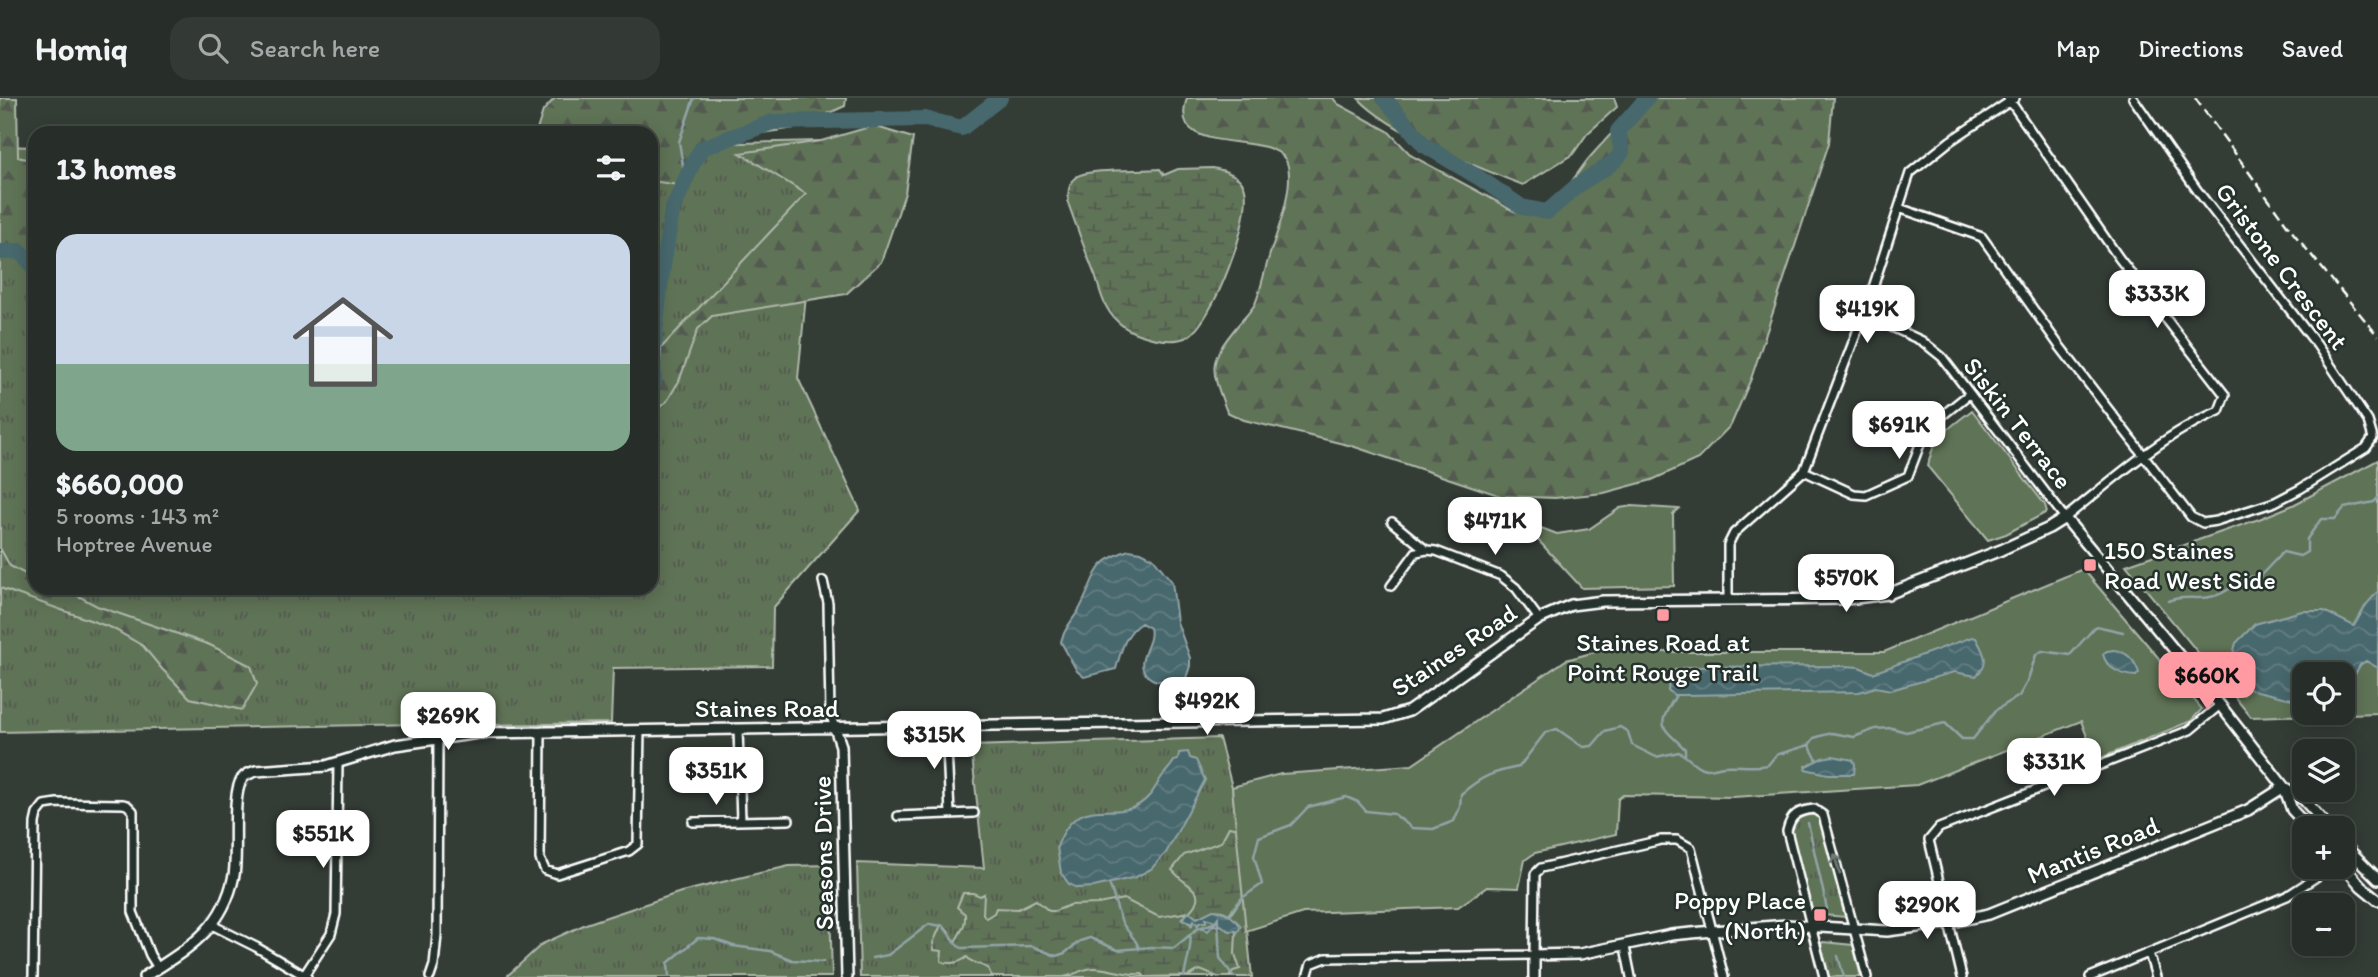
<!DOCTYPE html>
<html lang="en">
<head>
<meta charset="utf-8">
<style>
	:root { --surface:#272d28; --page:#333934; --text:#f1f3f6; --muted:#a4a8a8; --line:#434945; --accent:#ff9aa2 }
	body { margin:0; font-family:Itim,sans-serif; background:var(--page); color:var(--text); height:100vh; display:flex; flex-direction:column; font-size:26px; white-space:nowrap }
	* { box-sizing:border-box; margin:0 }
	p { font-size:23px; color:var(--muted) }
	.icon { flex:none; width:38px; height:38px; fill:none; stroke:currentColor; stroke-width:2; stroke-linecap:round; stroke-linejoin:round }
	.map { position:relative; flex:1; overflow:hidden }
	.sheet { position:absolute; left:28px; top:28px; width:630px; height:469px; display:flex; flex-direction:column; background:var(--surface); border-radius:21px; box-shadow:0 4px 18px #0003,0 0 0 2px var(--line) }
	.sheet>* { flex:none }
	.fabs { position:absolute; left:2292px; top:564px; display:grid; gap:14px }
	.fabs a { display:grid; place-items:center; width:63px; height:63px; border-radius:14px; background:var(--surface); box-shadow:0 4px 18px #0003,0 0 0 2px var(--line); font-size:35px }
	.price { position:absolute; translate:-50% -60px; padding:0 16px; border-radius:14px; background:#fff; color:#222; font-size:23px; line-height:46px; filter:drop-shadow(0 2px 4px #0008) }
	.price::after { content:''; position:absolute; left:50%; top:42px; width:21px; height:16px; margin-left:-10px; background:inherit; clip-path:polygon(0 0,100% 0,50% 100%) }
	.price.on { background:var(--accent); color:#111 }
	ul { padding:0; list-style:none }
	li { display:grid; align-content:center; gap:14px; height:371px; padding:0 28px }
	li+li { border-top:2px solid var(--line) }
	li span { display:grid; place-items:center; height:217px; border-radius:21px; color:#555 }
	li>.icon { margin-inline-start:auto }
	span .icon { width:126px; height:126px; fill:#fffc; stroke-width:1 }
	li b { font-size:30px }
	h2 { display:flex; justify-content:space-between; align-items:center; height:84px; padding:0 28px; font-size:30px }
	header { display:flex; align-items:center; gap:42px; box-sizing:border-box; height:98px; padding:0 35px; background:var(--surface); border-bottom:2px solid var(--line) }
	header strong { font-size:33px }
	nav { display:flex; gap:38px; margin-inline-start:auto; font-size:24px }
	.search { width:490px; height:63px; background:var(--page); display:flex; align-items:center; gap:18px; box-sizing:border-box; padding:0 24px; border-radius:21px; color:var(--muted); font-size:26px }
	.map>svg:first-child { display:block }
	.grass { fill:url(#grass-tufts); stroke:#afb9ab; stroke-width:2 }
	.forest { fill:url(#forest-firs); stroke:#afb9ab; stroke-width:2 }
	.wetland { fill:url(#wetland-marsh); stroke:#afb9ab; stroke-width:2 }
	.park { fill:#5f7357; stroke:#afb9ab; stroke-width:2; fill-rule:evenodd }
	.water { fill:url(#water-waves); stroke:#91a4a7; stroke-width:2 }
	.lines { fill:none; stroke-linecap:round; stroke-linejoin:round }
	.stream { stroke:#91a4a7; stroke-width:2.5 }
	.river { stroke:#47676d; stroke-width:16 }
	.minor-casing { stroke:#fff; stroke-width:12 }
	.tertiary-casing { stroke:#fff; stroke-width:14 }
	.minor { stroke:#26332d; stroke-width:7 }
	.tertiary { stroke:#26332d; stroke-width:9 }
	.rail { stroke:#fff; stroke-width:2.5; stroke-dasharray:10 5; stroke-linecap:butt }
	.oneway { stroke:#727a76 }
	.poi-dot { fill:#ff9aa2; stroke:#26332d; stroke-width:2.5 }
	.labels { text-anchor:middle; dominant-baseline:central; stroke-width:5; stroke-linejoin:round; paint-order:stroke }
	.street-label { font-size:26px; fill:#fff; stroke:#26332d }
	.poi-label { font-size:26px; fill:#fff; stroke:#26332d; text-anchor:start }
</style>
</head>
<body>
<header>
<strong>Homiq</strong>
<div class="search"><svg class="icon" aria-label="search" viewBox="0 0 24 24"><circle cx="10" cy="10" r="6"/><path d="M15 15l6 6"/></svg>Search here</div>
<nav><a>Map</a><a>Directions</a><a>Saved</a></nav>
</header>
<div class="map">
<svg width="2378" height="879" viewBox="0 0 2378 879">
	<defs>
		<pattern id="grass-tufts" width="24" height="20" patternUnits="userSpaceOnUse" patternTransform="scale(1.75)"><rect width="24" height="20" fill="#5f7357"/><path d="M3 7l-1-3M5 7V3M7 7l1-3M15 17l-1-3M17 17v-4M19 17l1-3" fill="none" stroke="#535a50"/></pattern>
		<pattern id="forest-firs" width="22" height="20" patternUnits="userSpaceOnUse" patternTransform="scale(1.75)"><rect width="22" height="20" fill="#5f7357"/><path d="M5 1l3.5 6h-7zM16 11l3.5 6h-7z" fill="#535a50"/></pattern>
		<pattern id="wetland-marsh" width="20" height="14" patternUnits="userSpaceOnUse" patternTransform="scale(1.75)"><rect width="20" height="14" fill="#5f7357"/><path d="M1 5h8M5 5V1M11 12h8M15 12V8" fill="none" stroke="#535a50"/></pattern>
		<pattern id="water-waves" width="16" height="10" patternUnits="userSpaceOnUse" patternTransform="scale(1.75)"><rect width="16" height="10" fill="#47676d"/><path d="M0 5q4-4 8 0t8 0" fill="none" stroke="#637e83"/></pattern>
	</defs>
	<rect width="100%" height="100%" fill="#343c36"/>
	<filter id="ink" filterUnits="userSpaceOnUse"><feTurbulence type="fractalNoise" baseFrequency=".0143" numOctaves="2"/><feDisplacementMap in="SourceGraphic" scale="14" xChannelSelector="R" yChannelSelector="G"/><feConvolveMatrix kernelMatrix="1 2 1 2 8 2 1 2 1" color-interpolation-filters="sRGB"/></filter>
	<g filter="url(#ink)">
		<path class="grass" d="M 821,43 L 798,280 L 860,412 L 773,510 L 772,568 L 613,570 L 611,625 L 480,627 L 475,625 L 0,634 L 0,48 L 35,49 L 35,490 L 651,490 L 651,47 Z
			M 1219,640 L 1232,689 L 1252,879 L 860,879 L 857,765 L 984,770 L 971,648 Z
			M 1804,715 L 1815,716 L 1820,720 L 1845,819 L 1812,816 L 1791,739 L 1791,730 L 1795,718 Z
			M 829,767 L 832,879 L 506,879 L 542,846 L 586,826 L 681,794 L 789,768 Z
			M 1823,844 L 1853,847 L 1861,879 L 1828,879 L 1820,847 Z"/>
		<path class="forest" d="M 0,0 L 17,0 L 18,59 L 35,63 L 35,155 L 33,157 L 22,147 L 0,149 Z
			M 555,0 L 846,0 L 845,8 L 795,30 L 743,38 L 709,46 L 691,58 L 678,87 L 651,83 L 651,35 L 536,35 L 543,13 Z
			M 1187,0 L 1333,0 L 1338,6 L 1388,33 L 1412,58 L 1498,104 C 1511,113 1522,119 1538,113 C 1561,104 1575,77 1590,59 C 1608,39 1626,19 1646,0 L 1833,0 L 1829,45 L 1751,281 L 1731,327 L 1698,361 L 1652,382 L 1604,395 L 1555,400 L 1501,398 L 1352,348 L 1244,322 L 1227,314 C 1210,269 1207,265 1238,227 C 1244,220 1251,213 1255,206 C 1261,192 1264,174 1269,159 C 1275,139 1284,118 1287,98 C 1289,87 1291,70 1285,61 C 1266,31 1166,61 1187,0 Z
			M 1358,0 L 1614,0 L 1617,9 L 1587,36 L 1573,56 L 1523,87 C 1477,69 1390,35 1358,0 Z
			M 873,28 L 913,40 L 905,95 L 881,164 L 846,196 L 712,218 L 698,231 L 679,283 L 667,303 L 651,316 L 659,283 L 661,250 L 806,96 L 740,55 L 821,43 Z
			M 0,450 L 10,468 L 35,481 L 35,490 L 63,490 L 97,508 L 210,547 L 251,568 L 257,586 L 242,612 L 190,600 L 162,571 L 143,548 L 112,530 L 0,490 Z"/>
		<path class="wetland" d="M 1213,70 C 1223,72 1239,77 1244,88 C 1255,114 1213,226 1187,239 C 1174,245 1158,242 1145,238 C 1129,234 1115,224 1107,210 C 1102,202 1099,190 1096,180 C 1086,155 1077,130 1068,105 C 1068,95 1068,86 1076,79 C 1088,70 1142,73 1160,71 L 1164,77 L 1178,71 Z
			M 1229,729 L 1239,731 L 1257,792 L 1242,800 L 1230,817 C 1217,807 1210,816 1197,820 L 1189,814 L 1182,820 L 1192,827 L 1194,822 L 1198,826 L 1206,820 L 1218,819 L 1218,824 L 1203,829 L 1221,826 L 1233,833 L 1236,832 L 1235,856 L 1240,871 L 1233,873 L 1229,879 L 1218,879 L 1200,872 L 1188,878 L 1145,879 L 1142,876 C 1127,878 1110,870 1094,870 C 1082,870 1074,878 1063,879 C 1040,879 1015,879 992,879 L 988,870 L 971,863 L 967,859 C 960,865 948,867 941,863 L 942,853 L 934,852 L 933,845 L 941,827 L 948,832 L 955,844 C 960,834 966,829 965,816 L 957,809 L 963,795 L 973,795 L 980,798 L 984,796 L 983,816 L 986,820 L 994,815 L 996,810 L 1018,811 L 1036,802 L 1049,813 L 1055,813 L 1070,807 L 1098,806 L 1124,801 L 1159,819 L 1189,814 C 1206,797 1194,791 1181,781 C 1178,778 1175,775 1172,772 L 1184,757 L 1221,744 Z"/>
		<path class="park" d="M 1972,312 L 2045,407 L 2047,414 L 2006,436 L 1988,442 L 1928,369 C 1932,338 1950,330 1972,312 Z
			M 2378,362 L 2378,615 L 2251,619 L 2126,467 L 2259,421 L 2293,407 ZM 2305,576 L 2343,576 L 2343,614 L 2305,614 Z
			M 1632,408 L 1679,411 L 1673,416 L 1674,488 L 1582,490 L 1527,430 L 1536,428 L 1557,436 L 1589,431 L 1620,410 Z
			M 2083,471 L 2202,611 L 2191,623 L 2096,662 L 2081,623 L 1917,687 L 1733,699 L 1623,697 L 1618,701 L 1616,736 L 1535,755 L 1525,762 L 1519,790 L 1487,789 L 1458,809 L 1303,815 L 1246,833 L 1232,689 L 1281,676 L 1412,667 L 1566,562 L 1606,551 L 1664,554 L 1884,554 Z"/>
		<path class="water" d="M 1129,452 L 1141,454 L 1153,460 L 1172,484 L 1177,524 L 1190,560 L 1190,568 L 1181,595 L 1172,596 L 1165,583 C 1159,584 1154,583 1149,579 C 1131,565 1155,546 1150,530 L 1141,525 C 1125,535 1121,553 1116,571 L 1084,579 L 1077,573 L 1061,544 C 1064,530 1073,522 1080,510 C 1097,479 1090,465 1129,452 Z
			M 2378,493 L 2378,570 L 2366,563 L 2360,567 L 2345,595 L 2343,596 L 2343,576 L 2305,576 L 2305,604 L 2249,591 L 2244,597 L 2238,595 L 2242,583 L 2231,563 L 2236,545 L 2255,526 L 2302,513 L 2324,513 L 2354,528 L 2366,507 Z
			M 1972,539 L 1976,540 C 1984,555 1991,564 1976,578 L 1954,574 L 1891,592 L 1876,589 L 1859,594 L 1684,597 L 1674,597 L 1668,592 L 1670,576 L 1675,572 L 1689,569 L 1845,568 L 1859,569 L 1873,575 Z
			M 2114,552 C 2128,554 2135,562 2139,575 L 2136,578 C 2122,577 2106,571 2103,556 L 2107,553 Z
			M 1188,654 L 1190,660 L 1196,662 L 1205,682 L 1166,755 L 1151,771 L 1136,779 L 1094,789 L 1077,790 L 1069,786 L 1061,775 L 1057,749 C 1079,687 1120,732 1149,698 C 1154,693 1157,686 1161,680 C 1165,674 1171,669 1174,663 L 1178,662 L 1179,655 Z
			M 1833,658 L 1853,662 L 1855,666 L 1854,676 L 1828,676 L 1805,671 L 1806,668 L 1822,660 Z
			M 1213,812 C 1226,813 1232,818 1241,828 L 1237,835 L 1236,833 L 1229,833 L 1221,827 L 1218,829 L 1214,826 L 1208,833 L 1201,829 L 1218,824 L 1218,819 L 1215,823 L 1206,820 L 1206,824 L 1199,824 L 1198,828 L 1194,822 L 1191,827 L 1190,824 L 1182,821 L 1189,814 L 1197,820 Z"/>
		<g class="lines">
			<path class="stream" d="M 684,73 L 679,44 L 694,0
				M 2168,503 C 2183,496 2199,503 2214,498 C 2234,493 2238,477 2260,478 L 2283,454 L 2300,458 L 2307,454 L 2307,441 L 2321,421 L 2335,421 L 2344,410 L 2374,404 L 2378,400
				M 1676,597 C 1656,631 1660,626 1685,651 L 1685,657
				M 1809,647 L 1817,662
				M 1808,725 L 1827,811
				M 1109,786 C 1115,799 1116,813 1123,826 C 1128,835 1137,841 1139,851
				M 1228,817 L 1242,800 L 1262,786 L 1254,758 L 1259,739 L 1291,727 L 1308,709 L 1346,699 L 1358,704 L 1366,713 L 1394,716 L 1412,730 L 1433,731 L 1454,723 L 1460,709 L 1461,696 C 1482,678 1493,674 1519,669 L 1545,635 L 1557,631 L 1583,649 L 1592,648 L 1605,633 L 1620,629 L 1628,634 L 1632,647 L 1656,659 L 1679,654 C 1687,658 1694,667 1702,670 C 1709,673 1716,669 1724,668 C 1739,667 1752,670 1768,667 L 1776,657 L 1809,647 L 1814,640 L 1824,637 L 1832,635 L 1854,639 L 1875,631 L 1892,630 L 1906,634 L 1945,625 L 1962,641 L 1973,641 L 1996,612 L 2019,598 L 2027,584 L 2036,557 L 2042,553 L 2070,557 L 2096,528 L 2123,534
				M 1218,824 L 1220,860 L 1234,879
				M 1838,858 L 1844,879
				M 872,860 L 888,857 L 929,826 L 943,828 L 958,848 L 962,850 L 1032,848 L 1056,858 L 1065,855 L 1080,843 L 1090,840 L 1118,852 L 1151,849 L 1174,850 L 1197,831 L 1214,825
				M 669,879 L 668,865 L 698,840 L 714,841 L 733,848 L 770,853 L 792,862 L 823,864
				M 1184,879 C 1186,867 1193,844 1190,836"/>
			<path class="river" d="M 1384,0 L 1424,47 L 1481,81 L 1522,109 L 1547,114 C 1557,106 1567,96 1577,88 C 1592,76 1611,70 1622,54 L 1618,33 L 1647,0
				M 0,154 L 20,153 L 35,170
				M 651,293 L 654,284 L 653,252 L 661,180 L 672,113 L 692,67 L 702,50 L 773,24 L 925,21 L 962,30 L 1000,0
				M 264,490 L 287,490"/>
			<g class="minor-casing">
				<path id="minor" d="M 1899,110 L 1982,139 L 2058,246 L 2191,419 L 2203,425 L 2216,423 L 2275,404 L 2300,391 L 2366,350 L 2373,340 L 2368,323 L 2317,247 L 2197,92 L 2133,0
					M 1864,216 L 1922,243 L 1942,259 L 2065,420 C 2112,382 2163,336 2219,313 L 2225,297 L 2119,160 L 2008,0
					M 1804,373 L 1854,396 L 1866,397 L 1908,378 L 1922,341 L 1928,329 L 1969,296
					M 1392,424 L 1426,452
					M 823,483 L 828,505 L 830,615 L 835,630
					M 1391,488 L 1416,454 L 1427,452 L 1436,453 L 1501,478 L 1516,490 L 1539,521
					M 1728,501 L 1728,447 L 1734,435 L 1804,373 L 1868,205 L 1910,75 L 1950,43 L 2015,0
					M 946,628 L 950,716
					M 738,631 L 741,722
					M 541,634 L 540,761 L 545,772 L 557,776 L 629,753 L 638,746 L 640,632
					M 898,718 L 974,715
					M 693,724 L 789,722
					M 212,827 L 256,849 L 307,879
					M 1625,849 L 1631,879
					M 2149,855 L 2156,879
					M 33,879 L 35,725 L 37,716 L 44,707 L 57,705 L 123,706 L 127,707 L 133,713 L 133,814 L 150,857 L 158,870
					M 303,879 L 331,836 L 336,816 L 338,665
					M 430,879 L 434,867 L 437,837 L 438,641
					M 1307,879 L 1311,866 L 1326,860 L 1534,857 L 1535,776 L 1541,770 L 1661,742 L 1677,742 L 1691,750 L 1724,879
					M 1824,879 L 1787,733 C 1791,716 1798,713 1814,711 L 1823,717 L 1867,879
					M 1962,879 L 1929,742 L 1939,730 L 2190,632 L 2220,607
					M 2090,879 L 2287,798 L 2333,768"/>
			</g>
			<g class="tertiary-casing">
				<path id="tertiary" d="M 835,630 L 841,648 L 847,879
					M 2284,689 L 2304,702 L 2329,730
					M 2343,746 L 2378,781
					M 2343,767 L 2361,788 L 2378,802
					M 144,879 C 187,851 223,832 234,777 C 238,755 231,696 242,681 C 246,676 250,675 256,673 L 326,668 L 395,647 L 479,635 L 1383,621 L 1409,613 L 1539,521 L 1571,507 L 1603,503 L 1847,501 L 1888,496 L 2001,452 L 2049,430 L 2065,420 L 2220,607 L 2284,689 L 2292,712 L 2309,730
					M 1534,879 L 1534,857 L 1580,856 L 1671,837 L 1713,833 L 1787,827 L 1887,833 L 1947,825 L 1989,816 L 2248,712 L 2284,689"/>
			</g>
			<use href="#minor" class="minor"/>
			<use href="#tertiary" class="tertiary"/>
			<path class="rail" d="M 2195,0 L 2290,131 L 2378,238"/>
		</g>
		<defs><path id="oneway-shaft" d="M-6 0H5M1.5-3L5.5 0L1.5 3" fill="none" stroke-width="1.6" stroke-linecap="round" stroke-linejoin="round" transform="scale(1.75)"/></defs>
		<use class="oneway" href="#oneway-shaft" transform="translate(1837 766) rotate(-105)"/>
	</g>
	<g class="poi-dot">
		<rect x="2083" y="460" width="14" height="14" rx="3.5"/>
		<rect x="1656" y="510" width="14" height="14" rx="3.5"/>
		<rect x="1813" y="810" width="14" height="14" rx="3.5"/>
	</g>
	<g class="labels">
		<g class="street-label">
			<text transform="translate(2282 168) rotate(53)">Gristone Crescent</text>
			<text transform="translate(2018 325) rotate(52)">Siskin Terrace</text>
			<text transform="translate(1454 552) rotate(-34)">Staines Road</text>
			<text x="767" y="610">Staines Road</text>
			<text transform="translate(2093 752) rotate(-22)">Mantis Road</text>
			<text transform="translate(823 755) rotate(-91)">Seasons Drive</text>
		</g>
		<g class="poi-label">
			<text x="2104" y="452">150 Staines<tspan x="2104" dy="30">Road West Side</tspan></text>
			<text x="1663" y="544" text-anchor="middle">Staines Road at<tspan x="1663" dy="30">Point Rouge Trail</tspan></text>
			<text x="1806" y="802" text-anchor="end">Poppy Place<tspan x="1806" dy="30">(North)</tspan></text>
		</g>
	</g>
</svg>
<div class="fabs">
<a><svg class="icon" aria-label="locate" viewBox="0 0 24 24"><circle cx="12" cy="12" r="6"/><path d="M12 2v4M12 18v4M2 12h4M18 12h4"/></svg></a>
<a><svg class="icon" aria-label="layers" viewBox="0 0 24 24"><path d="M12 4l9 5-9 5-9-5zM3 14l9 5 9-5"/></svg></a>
<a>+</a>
<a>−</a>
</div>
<b class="price" style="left:2157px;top:232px">$333K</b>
<b class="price" style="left:1867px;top:247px">$419K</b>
<b class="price" style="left:1899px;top:363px">$691K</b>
<b class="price" style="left:1495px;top:459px">$471K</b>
<b class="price" style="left:1846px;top:516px">$570K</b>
<b class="price on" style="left:2207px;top:614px">$660K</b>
<b class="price" style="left:1207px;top:639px">$492K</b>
<b class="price" style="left:448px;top:654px">$269K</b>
<b class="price" style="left:934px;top:673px">$315K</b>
<b class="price" style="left:2054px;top:700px">$331K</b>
<b class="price" style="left:716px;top:709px">$351K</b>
<b class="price" style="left:323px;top:772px">$551K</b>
<b class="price" style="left:1927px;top:843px">$290K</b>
<section class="sheet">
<h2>13 homes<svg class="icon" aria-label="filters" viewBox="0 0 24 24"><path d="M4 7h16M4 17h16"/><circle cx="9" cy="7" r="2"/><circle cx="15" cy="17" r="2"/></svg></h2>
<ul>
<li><span style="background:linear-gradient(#c9d6e8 60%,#7fa58c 0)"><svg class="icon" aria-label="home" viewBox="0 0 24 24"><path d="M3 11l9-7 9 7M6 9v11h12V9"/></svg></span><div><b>$660,000</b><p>5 rooms · 143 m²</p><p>Hoptree Avenue</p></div></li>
</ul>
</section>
</div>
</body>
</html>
